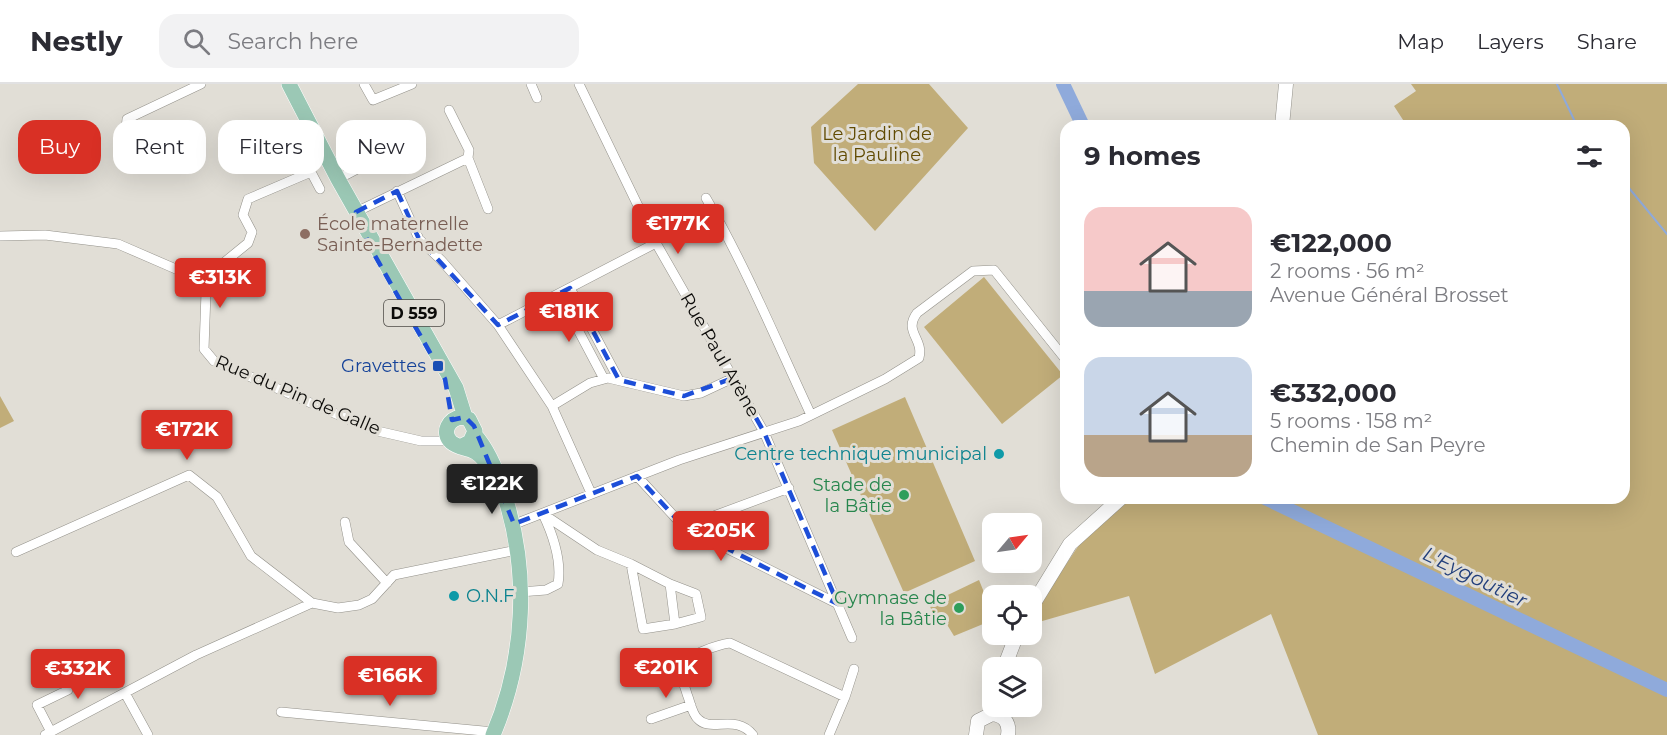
<!DOCTYPE html>
<html lang="en">
<head>
<meta charset="utf-8">
<style>
	:root { --surface:#fff; --page:#f2f2f3; --text:#2b2b33; --muted:#7c7c81; --line:#e1e1e2; --accent:#d93025 }
	body { margin:0; font-family:Montserrat,sans-serif; background:var(--page); color:var(--text); height:100vh; display:flex; flex-direction:column; font-size:22px; white-space:nowrap }
	* { box-sizing:border-box; margin:0 }
	p { font-size:20px; color:var(--muted) }
	.icon { flex:none; width:33px; height:33px; fill:none; stroke:currentColor; stroke-width:2; stroke-linecap:round; stroke-linejoin:round }
	.map { position:relative; flex:1; overflow:hidden }
	.drawer { position:absolute; left:1060px; top:36px; width:570px; height:384px; display:flex; flex-direction:column; background:var(--surface); border-radius:18px; box-shadow:0 6px 24px #0002 }
	.drawer>* { flex:none }
	.hud { position:absolute; left:18px; top:36px; width:570px; height:54px; display:flex; gap:12px }
	.needle { width:39px; rotate:61deg }
	.controls { position:absolute; left:982px; top:429px; display:grid; gap:12px }
	.controls a { display:grid; place-items:center; width:60px; height:60px; border-radius:12px; background:var(--surface); box-shadow:0 6px 24px #0002; font-size:30px }
	.price { position:absolute; translate:-50% -51px; padding:0 14px; border-radius:6px; background:var(--accent); color:#fff; font-size:20px; line-height:39px; filter:drop-shadow(0 2px 3px #0008) }
	.price::after { content:''; position:absolute; left:50%; top:36px; width:18px; height:14px; margin-left:-9px; background:inherit; clip-path:polygon(0 0,100% 0,50% 100%) }
	.price.selected { background:#222; color:#fff }
	ul { padding:0; list-style:none }
	li { display:flex; align-items:center; gap:18px; height:150px; padding:0 24px }
	li span { display:grid; place-items:center; flex:none; width:168px; height:120px; border-radius:18px; color:#555 }
	li>.icon { margin-inline-start:auto }
	span .icon { width:72px; height:72px; fill:#fffc; stroke-width:1 }
	li b { font-size:26px }
	h2 { display:flex; justify-content:space-between; align-items:center; height:72px; padding:0 24px; font-size:26px }
	.pill { padding:0 21px; border-radius:18px; background:var(--surface); box-shadow:0 6px 24px #0002; font-size:21px; line-height:54px }
	.pill.selected { background:var(--accent); color:#fff }
	header { display:flex; align-items:center; gap:36px; box-sizing:border-box; height:84px; padding:0 30px; background:var(--surface); border-bottom:2px solid var(--line) }
	header strong { font-size:28px }
	nav { display:flex; gap:33px; margin-inline-start:auto; font-size:21px }
	.search { width:420px; height:54px; background:var(--page); display:flex; align-items:center; gap:15px; box-sizing:border-box; padding:0 21px; border-radius:18px; color:var(--muted); font-size:22px }
	.map>svg:first-child { display:block }
	.green { fill:#c1ad79 }
	.lines { fill:none; stroke-linecap:round; stroke-linejoin:round }
	.stream { stroke:#8faadb; stroke-width:2 }
	.river { stroke:#8faadb; stroke-width:14 }
	.street-casing { stroke:#93918a; stroke-width:10 }
	.secondary-casing { stroke:#93918a; stroke-width:15 }
	.primary-casing { stroke:#fff; stroke-width:16 }
	.street { stroke:#fff; stroke-width:9 }
	.secondary { stroke:#fff; stroke-width:14 }
	.primary { stroke:#9bc8b5; stroke-width:15 }
	.marked { fill:none; stroke:#1d4ed8; stroke-width:4.5; stroke-dasharray:12 8; stroke-linejoin:round }
	.education-dot { fill:#8d6e63; stroke:#e1ded6; stroke-width:2 }
	.transit-dot { fill:#1a4fb4; stroke:#e1ded6; stroke-width:2 }
	.culture-dot { fill:#0f9aa8; stroke:#e1ded6; stroke-width:2 }
	.leisure-dot { fill:#2e9e5b; stroke:#e1ded6; stroke-width:2 }
	.labels { text-anchor:middle; dominant-baseline:central; stroke-width:6; stroke-linejoin:round; paint-order:stroke }
	.shield { fill:#e1ded6; stroke:#4c4a46; stroke-width:1.5 }
	.shield-label { font-size:16px; font-weight:bold; fill:#0c0b09 }
	.park-label { font-size:18px; fill:#614b02; stroke:#e1ded6 }
	.education-label { font-size:18px; fill:#785e54; stroke:#e1ded6; text-anchor:start }
	.street-label { font-size:18px; fill:#0c0b09; stroke:#e1ded6 }
	.transit-label { font-size:18px; fill:#164399; stroke:#e1ded6; text-anchor:end }
	.culture-label { font-size:18px; fill:#0d838f; stroke:#e1ded6; text-anchor:end }
	.leisure-label { font-size:18px; fill:#27864d; stroke:#e1ded6; text-anchor:end }
	.water-label { font-size:20px; font-style:italic; fill:#223f7b; stroke:#e1ded6 }
</style>
</head>
<body>
<header>
<strong>Nestly</strong>
<div class="search"><svg class="icon" aria-label="search" viewBox="0 0 24 24"><circle cx="10" cy="10" r="6"/><path d="M15 15l6 6"/></svg>Search here</div>
<nav><a>Map</a><a>Layers</a><a>Share</a></nav>
</header>
<div class="map">
<svg width="1667" height="651" viewBox="0 0 1667 651">
	<rect width="100%" height="100%" fill="#e1ded6"/>
	<path class="green" d="M 858,0 L 929,0 L 968,44 L 875,147 L 814,79 L 811,43 Z
		M 1411,0 L 1667,0 L 1667,651 L 1318,651 L 1271,530 L 1155,590 L 1129,512 L 1032,540 L 1032,531 L 1079,461 L 1130,414 L 1624,414 L 1624,42 L 1407,42 L 1394,22 L 1416,7 Z
		M 984,193 L 1063,291 L 1002,340 L 924,243 Z
		M 0,312 L 14,337 L 0,344 Z
		M 905,313 L 975,477 L 904,509 L 832,346 Z
		M 979,496 L 990,523 L 983,526 L 988,538 L 954,552 L 943,534 L 936,537 L 929,520 Z"/>
	<g class="lines">
		<path class="stream" d="M 1557,0 L 1577,42
			M 1624,98 L 1667,150"/>
		<path class="river" d="M 1063,0 L 1083,42
			M 1265,414 L 1667,606"/>
		<g class="street-casing">
			<path id="street" d="M 364,0 L 373,16 L 412,0
				M 531,0 L 537,14
				M 579,0 L 656,159 L 764,348 L 852,554
				M 449,26 L 469,66 L 468,74
				M 123,72 L 127,35 L 201,0
				M 338,95 L 384,71
				M 397,107 L 419,155 L 441,176 L 498,241 L 552,322 L 591,409
				M 706,114 C 746,183 777,258 811,331
				M 356,128 L 468,74 L 488,125
				M 0,152 L 45,151 L 118,160 L 192,192 L 206,208 L 204,265 L 214,277 L 373,346 L 421,357 L 450,357
				M 200,198 L 248,159 L 252,148 L 243,131 L 248,115 L 311,88 L 320,105
				M 570,204 L 619,296
				M 559,210 L 604,295
				M 498,241 L 656,159
				M 552,322 L 590,299 L 608,294 L 684,312 L 701,309 L 733,294
				M 637,392 L 684,443 L 838,520
				M 509,436 L 511,439 L 520,438 L 679,376 L 799,337 L 885,295 L 919,274 C 924,254 903,248 917,229 L 973,187 L 994,186 L 1066,276
				M 345,438 L 349,458 L 387,499
				M 684,443 L 789,404
				M 16,468 L 189,391 L 217,413 L 251,472 L 312,519
				M 670,500 L 696,510 L 701,533 L 675,540
				M 520,508 L 546,506 L 558,500 C 562,476 553,451 543,430 L 597,466 L 631,480 L 643,545 L 675,540 L 670,500 L 631,480
				M 125,609 L 148,651
				M 845,613 L 854,585
				M 281,628 L 494,648
				M 651,635 L 691,621
				M 51,648 L 37,621 L 68,606 L 57,586
				M 45,651 L 196,571 L 312,519 L 338,524 L 359,521 L 372,515 L 394,491 L 512,467
				M 753,651 C 736,629 711,649 698,635 C 692,630 690,617 687,610 C 685,602 679,591 681,582 C 684,572 720,560 730,559 L 845,613 L 829,651"/>
		</g>
		<g class="secondary-casing">
			<path id="secondary" d="M 1282,42 L 1286,0
				M 1032,522 L 1070,460 L 1121,414
				M 1004,584 L 1017,550
				M 976,651 L 978,637 L 992,630 C 1004,631 1010,639 1008,651"/>
		</g>
		<g class="primary-casing">
			<path id="primary" d="M 289,0 L 338,95 L 456,304 L 465,333
				M 475,351 C 488,366 496,385 502,404 C 530,484 526,573 493,651
				M 462,362 L 470,358 L 475,347 L 469,335 L 461,333 C 449,335 441,348 451,358 C 463,368 474,360 487,380"/>
		</g>
		<use href="#street" class="street"/>
		<use href="#secondary" class="secondary"/>
		<use href="#primary" class="primary"/>
	</g>
	<path class="marked" d="M 397,107 L 419,155 L 498,241 L 570,204 L 619,296 L 684,312 L 733,294 L 764,348 L 838,520 L 684,443 L 637,392 L 514,440 L 474,342 L 465,333 L 452,336 L 445,295 L 370,163 L 356,128 Z"/>
	<circle class="education-dot" cx="305" cy="150" r="6"/>
	<rect class="transit-dot" x="432" y="276" width="12" height="12" rx="3"/>
	<g class="culture-dot">
		<circle cx="999" cy="370" r="6"/>
		<circle cx="454" cy="512" r="6"/>
	</g>
	<g class="leisure-dot">
		<circle cx="904" cy="411" r="6"/>
		<circle cx="959" cy="524" r="6"/>
	</g>
	<g class="labels">
		<rect class="shield" x="384" y="216" width="60" height="26" rx="4.5"/>
		<g class="shield-label">
			<text x="414" y="229">D 559</text>
		</g>
		<g class="park-label">
			<text x="877" y="50">Le Jardin de<tspan x="877" dy="21">la Pauline</tspan></text>
		</g>
		<g class="education-label">
			<text x="317" y="140">École maternelle<tspan x="317" dy="21">Sainte-Bernadette</tspan></text>
		</g>
		<g class="street-label">
			<text transform="translate(720 271) rotate(60)">Rue Paul Arène</text>
			<text transform="translate(298 311) rotate(23)">Rue du Pin de Galle</text>
		</g>
		<g class="transit-label">
			<text x="426" y="282">Gravettes</text>
		</g>
		<g class="culture-label">
			<text x="987" y="370">Centre technique municipal</text>
			<text x="466" y="512" text-anchor="start">O.N.F</text>
		</g>
		<g class="leisure-label">
			<text x="892" y="401">Stade de<tspan x="892" dy="21">la Bâtie</tspan></text>
			<text x="947" y="514">Gymnase de<tspan x="947" dy="21">la Bâtie</tspan></text>
		</g>
		<g class="water-label">
			<text transform="translate(1475 493) rotate(26)">L'Eygoutier</text>
		</g>
	</g>
</svg>
<div class="controls">
<a><svg class="needle" viewBox="-14 -14 28 28"><path d="M0-13l5 13h-10z" fill="#e53935"/><path d="M0 13l5-13h-10z" fill="#7c7c81"/></svg></a>
<a><svg class="icon" aria-label="locate" viewBox="0 0 24 24"><circle cx="12" cy="12" r="6"/><path d="M12 2v4M12 18v4M2 12h4M18 12h4"/></svg></a>
<a><svg class="icon" aria-label="layers" viewBox="0 0 24 24"><path d="M12 4l9 5-9 5-9-5zM3 14l9 5 9-5"/></svg></a>
</div>
<b class="price" style="left:678px;top:171px">€177K</b>
<b class="price" style="left:220px;top:225px">€313K</b>
<b class="price" style="left:569px;top:259px">€181K</b>
<b class="price" style="left:187px;top:377px">€172K</b>
<b class="price selected" style="left:492px;top:431px">€122K</b>
<b class="price" style="left:721px;top:478px">€205K</b>
<b class="price" style="left:666px;top:615px">€201K</b>
<b class="price" style="left:78px;top:616px">€332K</b>
<b class="price" style="left:390px;top:623px">€166K</b>
<div class="hud">
<a class="pill selected">Buy</a>
<a class="pill">Rent</a>
<a class="pill">Filters</a>
<a class="pill">New</a>
</div>
<section class="drawer">
<h2>9 homes<svg class="icon" aria-label="filters" viewBox="0 0 24 24"><path d="M4 7h16M4 17h16"/><circle cx="9" cy="7" r="2"/><circle cx="15" cy="17" r="2"/></svg></h2>
<ul>
<li><span style="background:linear-gradient(#f6c9c9 70%,#9aa5b1 0)"><svg class="icon" aria-label="home" viewBox="0 0 24 24"><path d="M3 11l9-7 9 7M6 9v11h12V9"/></svg></span><div><b>€122,000</b><p>2 rooms · 56 m²</p><p>Avenue Général Brosset</p></div></li>
<li><span style="background:linear-gradient(#c9d6e8 65%,#b9a48a 0)"><svg class="icon" aria-label="home" viewBox="0 0 24 24"><path d="M3 11l9-7 9 7M6 9v11h12V9"/></svg></span><div><b>€332,000</b><p>5 rooms · 158 m²</p><p>Chemin de San Peyre</p></div></li>
</ul>
</section>
</div>
</body>
</html>
